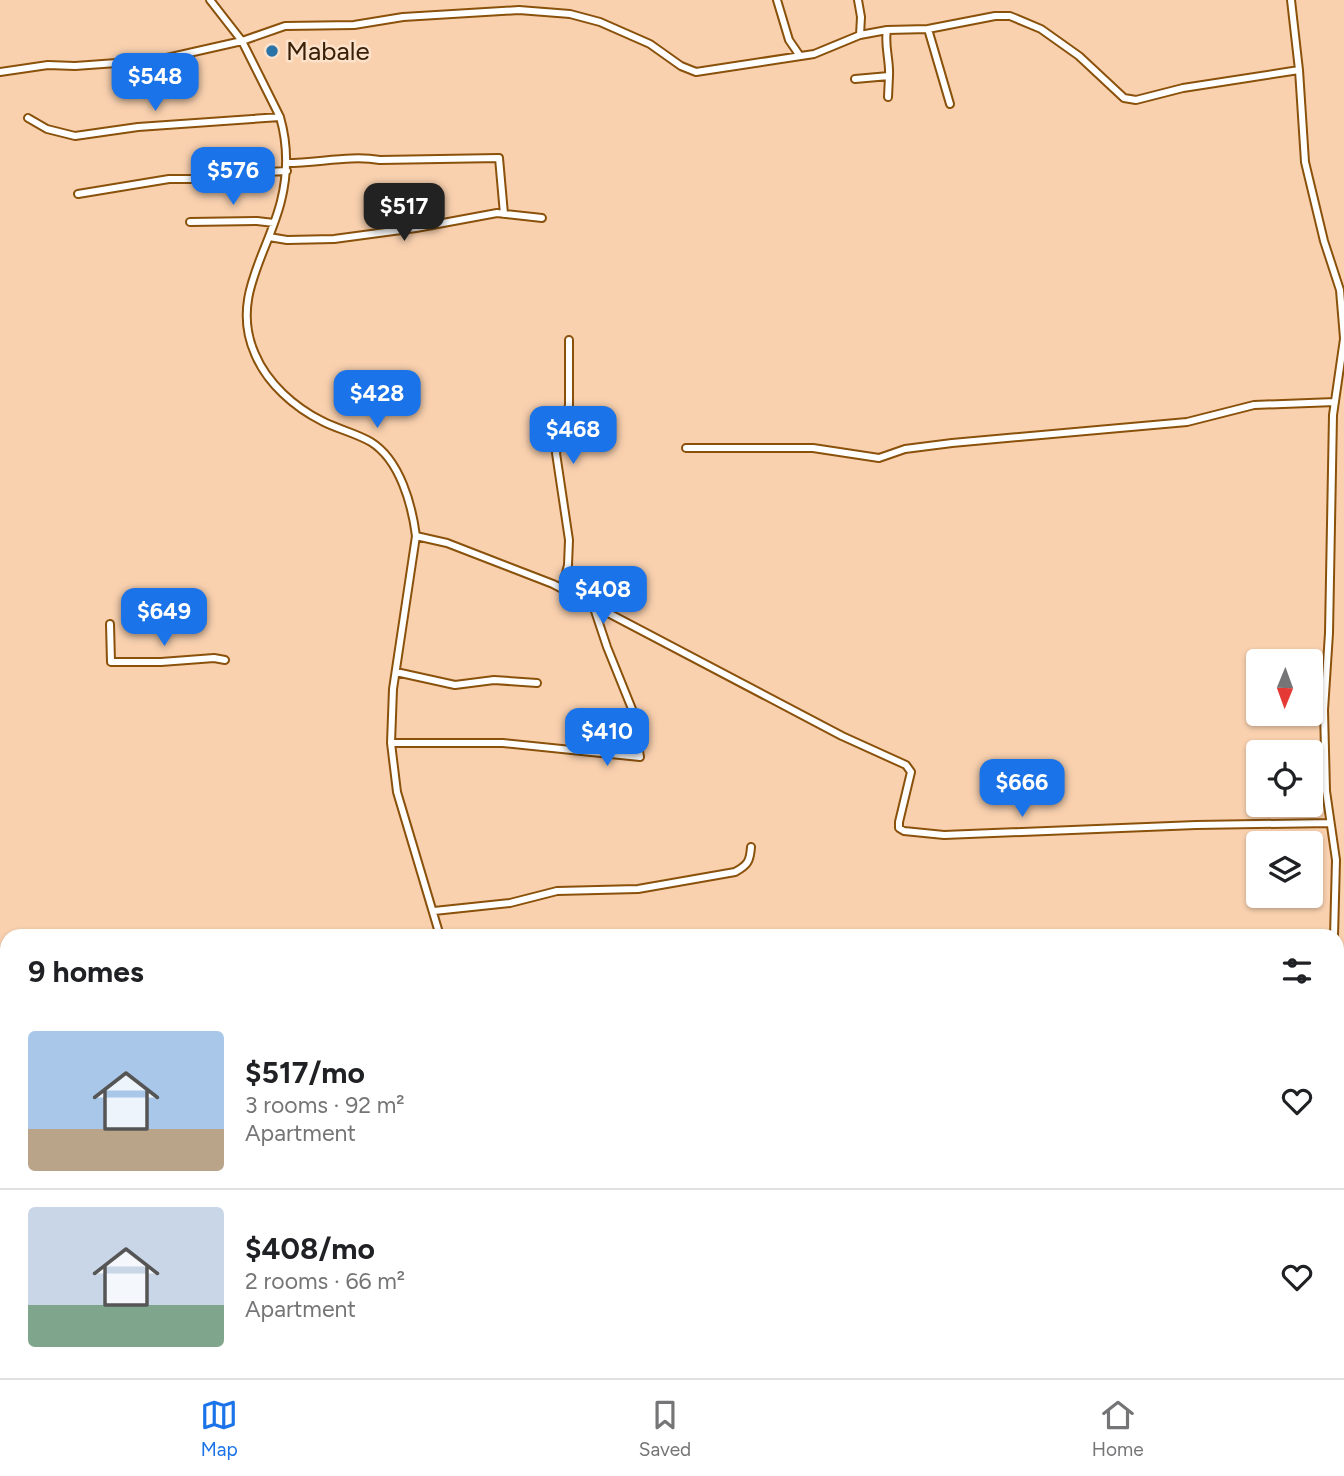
<!DOCTYPE html>
<html lang="en">
<head>
<meta charset="utf-8">
<style>
	:root { --surface:#fff; --page:#f6f6f6; --text:#202124; --muted:#757577; --line:#e0e0e0; --accent:#1a73e8 }
	body { margin:0; font-family:Figtree,sans-serif; background:var(--page); color:var(--text); height:100vh; display:flex; flex-direction:column; font-size:26px; white-space:nowrap }
	* { box-sizing:border-box; margin:0 }
	p { font-size:23px; color:var(--muted) }
	.icon { flex:none; width:38px; height:38px; fill:none; stroke:currentColor; stroke-width:2; stroke-linecap:round; stroke-linejoin:round }
	.map { position:relative; flex:1; overflow:hidden }
	.side { position:absolute; left:0px; top:929px; width:1344px; height:450px; display:flex; flex-direction:column; background:var(--surface); border-radius:21px 21px 0 0; box-shadow:0 2px 5px #0004 }
	.side>* { flex:none }
	.needle { width:46px; rotate:181deg }
	.fabs { position:absolute; left:1246px; top:649px; display:grid; gap:14px }
	.fabs a { display:grid; place-items:center; width:77px; height:77px; border-radius:7px; background:var(--surface); box-shadow:0 2px 5px #0004; font-size:35px }
	.price { position:absolute; translate:-50% -60px; padding:0 16px; border-radius:14px; background:var(--accent); color:#fff; font-size:23px; line-height:46px; filter:drop-shadow(0 2px 4px #0008) }
	.price::after { content:''; position:absolute; left:50%; top:42px; width:21px; height:16px; margin-left:-10px; background:inherit; clip-path:polygon(0 0,100% 0,50% 100%) }
	.price.on { background:#222; color:#fff }
	ul { padding:0; list-style:none }
	li { display:flex; align-items:center; gap:21px; height:175px; padding:0 28px }
	li+li { border-top:2px solid var(--line) }
	li span { display:grid; place-items:center; flex:none; width:196px; height:140px; border-radius:7px; color:#555 }
	li>.icon { margin-inline-start:auto }
	span .icon { width:84px; height:84px; fill:#fffc; stroke-width:1 }
	li b { font-size:30px }
	h2 { display:flex; justify-content:space-between; align-items:center; height:84px; padding:0 28px; font-size:30px }
	.tabs { display:flex; justify-content:space-around; align-items:center; height:98px; border-top:2px solid var(--line); background:var(--surface); font-size:19px; color:var(--muted) }
	.tabs a { display:grid; justify-items:center; gap:4px }
	.tabs .on { color:var(--accent) }
	.map>svg:first-child { display:block }
	.lines { fill:none; stroke-linecap:round; stroke-linejoin:round }
	.street-casing { stroke:#8a510b; stroke-width:10 }
	.street { stroke:#fff; stroke-width:6 }
	.poi-dot { fill:#2973a7; stroke:#fce2ca; stroke-width:2.5 }
	.labels { text-anchor:middle; dominant-baseline:central; stroke-width:5; stroke-linejoin:round; paint-order:stroke }
	.poi-label { font-size:26px; fill:#392006; stroke:#fce2ca; text-anchor:start }
</style>
</head>
<body>
<div class="map">
<svg width="1344" height="1378" viewBox="0 0 1344 1378">
	<rect width="100%" height="100%" fill="#f9d1af"/>
	<g class="lines">
		<g class="street-casing">
			<path id="street" d="M 210,0 L 242,41 L 280,117 C 288,145 288,173 281,201 C 268,254 230,298 255,354 C 267,383 294,407 322,421 C 337,429 356,433 371,442 C 400,460 412,505 416,536 L 393,689 L 391,743 L 397,792 L 440,936
				M 777,0 L 789,40 L 800,56
				M 858,0 L 861,17 L 860,35
				M 1291,0 L 1299,70 L 1305,162 L 1324,241 L 1340,290 L 1344,338
				M 928,29 L 950,104
				M 0,72 L 48,65 L 75,66 L 158,60 L 242,41 L 285,26 L 354,25 L 403,17 L 519,10 L 570,14 L 600,22 L 650,44 L 681,66 L 696,72 L 814,54 L 860,35 L 887,30 L 928,29 L 995,16 L 1010,16 L 1041,29 L 1079,56 L 1124,98 L 1136,100 L 1183,88 L 1299,70
				M 855,79 L 889,76 C 890,60 884,45 887,30
				M 888,97 L 889,76
				M 28,118 L 47,129 L 75,136 L 138,127 L 280,117
				M 287,163 C 318,163 350,155 380,160 L 499,158 L 504,214
				M 78,194 L 169,179 L 201,179 L 216,174 L 287,171
				M 190,222 L 257,221 L 274,223
				M 269,237 L 287,240 L 334,239 L 416,228 L 497,213 L 542,218
				M 686,448 L 813,448 L 879,458 L 905,449 L 952,443 L 1187,422 L 1254,405 L 1335,402
				M 416,536 L 447,543 L 553,584 L 842,736 L 906,765 L 911,772 L 899,822 L 899,828 L 904,831 L 944,835 L 1196,825 L 1330,823
				M 562,588 L 568,565 L 569,540 L 556,453 L 569,405 L 569,340
				M 110,624 L 111,662 L 161,662 L 214,658 L 225,660
				M 396,672 L 455,685 L 494,680 L 537,683
				M 391,743 L 503,743 L 640,757 L 632,709 L 607,647 L 593,605
				M 434,911 L 510,903 L 557,891 L 638,889 L 735,872 C 748,865 750,861 751,847
				M 1334,936 L 1336,860 L 1326,791 L 1324,710 L 1329,633 L 1333,415 L 1344,339
				M 0,991 L 7,990
				M 0,1150 L 7,1149
				M 0,1251 C 6,1268 6,1295 0,1312
				M 0,1332 L 7,1330
				M 1337,1341 L 1344,1340
				M 48,1372 L 49,1378
				M 417,1372 L 420,1378
				M 1323,1372 L 1325,1378
				M 517,1378 L 517,1372
				M 1079,1378 L 1117,1372"/>
		</g>
		<use href="#street" class="street"/>
	</g>
	<circle class="poi-dot" cx="272" cy="51" r="7"/>
	<g class="labels">
		<g class="poi-label">
			<text x="286" y="51">Mabale</text>
		</g>
	</g>
</svg>
<div class="fabs">
<a><svg class="needle" viewBox="-14 -14 28 28"><path d="M0-13l5 13h-10z" fill="#e53935"/><path d="M0 13l5-13h-10z" fill="#757577"/></svg></a>
<a><svg class="icon" aria-label="locate" viewBox="0 0 24 24"><circle cx="12" cy="12" r="6"/><path d="M12 2v4M12 18v4M2 12h4M18 12h4"/></svg></a>
<a><svg class="icon" aria-label="layers" viewBox="0 0 24 24"><path d="M12 4l9 5-9 5-9-5zM3 14l9 5 9-5"/></svg></a>
</div>
<b class="price" style="left:155px;top:113px">$548</b>
<b class="price" style="left:233px;top:207px">$576</b>
<b class="price on" style="left:404px;top:243px">$517</b>
<b class="price" style="left:377px;top:430px">$428</b>
<b class="price" style="left:573px;top:466px">$468</b>
<b class="price" style="left:603px;top:626px">$408</b>
<b class="price" style="left:164px;top:648px">$649</b>
<b class="price" style="left:607px;top:768px">$410</b>
<b class="price" style="left:1022px;top:819px">$666</b>
<section class="side">
<h2>9 homes<svg class="icon" aria-label="filters" viewBox="0 0 24 24"><path d="M4 7h16M4 17h16"/><circle cx="9" cy="7" r="2"/><circle cx="15" cy="17" r="2"/></svg></h2>
<ul>
<li><span style="background:linear-gradient(#a9c7e8 70%,#b9a48a 0)"><svg class="icon" aria-label="home" viewBox="0 0 24 24"><path d="M3 11l9-7 9 7M6 9v11h12V9"/></svg></span><div><b>$517/mo</b><p>3 rooms · 92 m²</p><p>Apartment</p></div><svg class="icon" aria-label="heart" viewBox="0 0 24 24"><path d="M12 20l-8-8c-3-5 5-10 8-4 3-6 11-1 8 4z"/></svg></li>
<li><span style="background:linear-gradient(#c9d6e8 70%,#7fa58c 0)"><svg class="icon" aria-label="home" viewBox="0 0 24 24"><path d="M3 11l9-7 9 7M6 9v11h12V9"/></svg></span><div><b>$408/mo</b><p>2 rooms · 66 m²</p><p>Apartment</p></div><svg class="icon" aria-label="heart" viewBox="0 0 24 24"><path d="M12 20l-8-8c-3-5 5-10 8-4 3-6 11-1 8 4z"/></svg></li>
</ul>
</section>
</div>
<nav class="tabs">
<a class="on"><svg class="icon" aria-label="map" viewBox="0 0 24 24"><path d="M3 6l6-2 6 2 6-2v14l-6 2-6-2-6 2zM9 4v14M15 6v14"/></svg>Map</a>
<a><svg class="icon" aria-label="saved" viewBox="0 0 24 24"><path d="M7 4h10v16l-5-4-5 4z"/></svg>Saved</a>
<a><svg class="icon" aria-label="home" viewBox="0 0 24 24"><path d="M3 11l9-7 9 7M6 9v11h12V9"/></svg>Home</a>
</nav>
</body>
</html>
